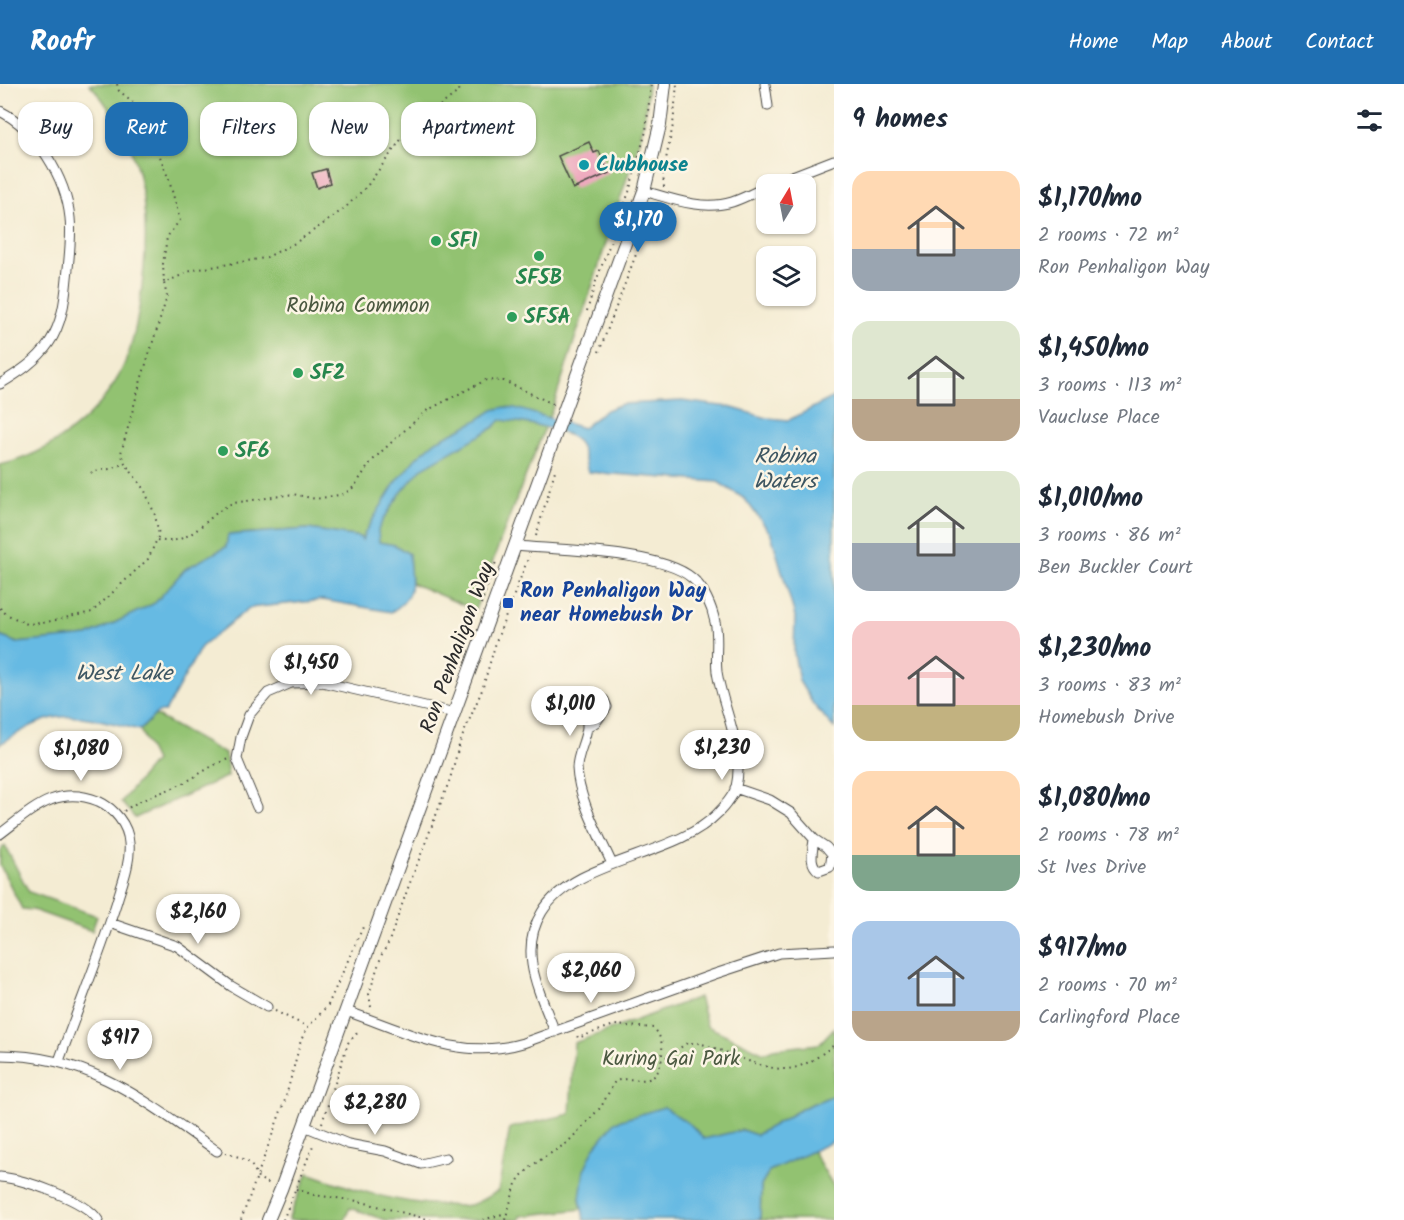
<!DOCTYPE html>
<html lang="en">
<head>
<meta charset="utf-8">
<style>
	:root { --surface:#fff; --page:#f6f6f7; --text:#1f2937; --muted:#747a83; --accent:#1f6fb2 }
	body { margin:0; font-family:Kalam,sans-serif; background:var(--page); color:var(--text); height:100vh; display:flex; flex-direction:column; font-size:22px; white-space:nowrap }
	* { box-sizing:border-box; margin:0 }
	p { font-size:20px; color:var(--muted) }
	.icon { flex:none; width:33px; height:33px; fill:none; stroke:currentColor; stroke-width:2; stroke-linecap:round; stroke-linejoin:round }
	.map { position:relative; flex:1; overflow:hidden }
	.drawer { display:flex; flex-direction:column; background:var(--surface); width:570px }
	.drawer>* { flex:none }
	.banner { position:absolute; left:18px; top:18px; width:570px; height:54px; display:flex; gap:12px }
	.needle { width:39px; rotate:10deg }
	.fabs { position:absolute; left:756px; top:90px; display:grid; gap:12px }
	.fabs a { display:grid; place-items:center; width:60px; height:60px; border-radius:12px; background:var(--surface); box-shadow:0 2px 4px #0004; font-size:30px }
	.price { position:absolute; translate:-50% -51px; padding:0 14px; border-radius:21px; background:#fff; color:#222; font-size:20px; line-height:39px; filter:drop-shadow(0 2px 3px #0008) }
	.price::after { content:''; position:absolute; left:50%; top:36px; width:18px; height:14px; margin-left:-9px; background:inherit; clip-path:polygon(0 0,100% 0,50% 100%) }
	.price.active { background:var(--accent); color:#fff }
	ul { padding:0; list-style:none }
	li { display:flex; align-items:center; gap:18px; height:150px; padding:0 18px }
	li span { display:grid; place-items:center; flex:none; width:168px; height:120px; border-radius:18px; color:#555 }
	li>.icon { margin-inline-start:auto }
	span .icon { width:72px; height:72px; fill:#fffc; stroke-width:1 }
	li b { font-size:26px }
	h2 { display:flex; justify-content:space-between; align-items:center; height:72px; padding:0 18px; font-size:26px }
	.tag { padding:0 21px; border-radius:18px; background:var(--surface); box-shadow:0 2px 4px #0004; font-size:21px; line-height:54px }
	.tag.active { background:var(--accent); color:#fff }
	header { display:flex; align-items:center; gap:36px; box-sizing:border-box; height:84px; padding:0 30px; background:var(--accent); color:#fff }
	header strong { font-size:28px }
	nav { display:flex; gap:33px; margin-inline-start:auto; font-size:21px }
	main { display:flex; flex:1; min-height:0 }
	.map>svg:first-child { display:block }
	.green { fill:#92c271; stroke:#5e764e; stroke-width:1.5 }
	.water { fill:#66bae3; stroke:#487287; stroke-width:1.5 }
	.building { fill:#eca2ba }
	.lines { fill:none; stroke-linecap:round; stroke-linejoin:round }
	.minor-casing { stroke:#494844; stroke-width:11 }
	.tertiary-casing { stroke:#494844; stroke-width:14 }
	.path { stroke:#494844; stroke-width:2; stroke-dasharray:1.5 4.5; stroke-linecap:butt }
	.minor { stroke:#fff; stroke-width:9 }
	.tertiary { stroke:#fff; stroke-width:12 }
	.culture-dot { fill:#0f9aa8; stroke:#fcf5e5; stroke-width:2 }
	.leisure-dot { fill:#2e9e5b; stroke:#fcf5e5; stroke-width:2 }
	.transit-dot { fill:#1a4fb4; stroke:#fcf5e5; stroke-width:2 }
	.labels { text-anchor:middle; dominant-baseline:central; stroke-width:5; stroke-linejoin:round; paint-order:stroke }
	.culture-label { font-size:21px; font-weight:bold; fill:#0d838f; stroke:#fcf5e5; text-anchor:start }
	.leisure-label { font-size:21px; font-weight:bold; fill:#27864d; stroke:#fcf5e5; text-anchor:start }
	.park-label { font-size:21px; fill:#4a5840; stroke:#fcf5e5 }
	.transit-label { font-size:21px; font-weight:bold; fill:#164399; stroke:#fcf5e5; text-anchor:start }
	.street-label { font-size:21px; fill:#2b2b2b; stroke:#fcf5e5 }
	.water-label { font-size:22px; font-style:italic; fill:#3d5662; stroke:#fcf5e5 }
</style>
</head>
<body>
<header>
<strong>Roofr</strong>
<nav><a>Home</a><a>Map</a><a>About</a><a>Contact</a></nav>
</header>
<main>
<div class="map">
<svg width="834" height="1136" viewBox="0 0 834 1136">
	<rect width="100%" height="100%" fill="#fcf5e5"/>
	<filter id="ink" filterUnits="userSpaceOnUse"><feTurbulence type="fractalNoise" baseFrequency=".0167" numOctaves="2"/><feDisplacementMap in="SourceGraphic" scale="12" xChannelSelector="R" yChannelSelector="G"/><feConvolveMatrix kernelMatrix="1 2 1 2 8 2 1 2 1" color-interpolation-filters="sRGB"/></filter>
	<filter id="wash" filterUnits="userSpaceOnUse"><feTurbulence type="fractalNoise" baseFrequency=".008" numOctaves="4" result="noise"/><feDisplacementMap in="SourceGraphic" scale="24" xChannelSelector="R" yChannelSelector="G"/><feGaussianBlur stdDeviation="1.35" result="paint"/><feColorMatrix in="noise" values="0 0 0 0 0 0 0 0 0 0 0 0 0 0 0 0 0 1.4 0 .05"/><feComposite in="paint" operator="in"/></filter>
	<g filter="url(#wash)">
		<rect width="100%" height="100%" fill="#f4ecd3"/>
		<path class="green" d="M 89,0 L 648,0 L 645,32 L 641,51 L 552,326 L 510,431 L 475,526 L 411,499 L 409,470 L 362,457 L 360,453 L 308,445 L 228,451 L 226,463 L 185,485 L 155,519 L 88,552 L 17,559 L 0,552 L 0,381 C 51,370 103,329 124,281 C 134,258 138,234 141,210 C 150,146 148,79 109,25 C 103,16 97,7 89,0 Z
			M 155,631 L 225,670 L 228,692 L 135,734 L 121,718 L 155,677 L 140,646 Z
			M 5,762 L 29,808 L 97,832 L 92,847 L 33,826 L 22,825 L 0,781 L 0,766 Z
			M 699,913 L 707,942 L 764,969 L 773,965 L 819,960 L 834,944 L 834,1011 L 807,1022 L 756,1051 L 742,1046 L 704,1055 L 692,1042 L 580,1114 L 582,1125 L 520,1132 L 519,1136 L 385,1136 L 350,1124 L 344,1136 L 288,1136 L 308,1089 C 353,1105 397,1120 446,1121 C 453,1121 462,1123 469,1121 C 478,1120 489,1111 498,1107 L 510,1044 L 570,1030 L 574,959 Z
			M 812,1066 L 834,1103 L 834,1136 L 760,1136 L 761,1102 L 769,1087 Z"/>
		<path class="water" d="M 834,313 L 834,644 L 813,620 L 799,597 L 794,569 L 795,532 L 771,450 L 745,415 L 718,398 L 588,388 C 585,379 584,369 580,361 C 571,344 519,338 501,336 L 493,344 L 421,385 L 400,410 L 383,436 L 378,446 L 379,458 L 395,461 L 409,470 C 410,498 418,512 391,528 L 323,516 L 249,524 L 201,563 L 165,628 L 158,628 L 140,646 C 114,640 87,630 60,633 C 39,635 18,649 0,660 L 0,552 L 17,559 L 88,552 L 155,519 L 185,485 L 226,463 L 228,451 L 308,445 L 360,453 L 362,456 L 365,448 L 394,401 L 416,374 L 436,357 L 476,337 L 493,326 L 505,323 L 515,324 L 583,344 L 606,326 L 622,320 L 682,317 L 729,323 L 767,334 L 789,336 Z
			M 834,1011 L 834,1057 L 769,1087 L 761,1102 L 760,1136 L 584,1136 L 580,1114 L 584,1086 L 594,1064 L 615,1038 L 664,1023 L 692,1042 L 704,1055 L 742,1046 L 756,1051 L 807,1022 Z"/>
		<g id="blocks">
			<path class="building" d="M 589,58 L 594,69 L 599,67 L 609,89 L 573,105 L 558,72 Z
				M 326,85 L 330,99 L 317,104 L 312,89 Z"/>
		</g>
	</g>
	<g filter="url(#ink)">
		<use href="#blocks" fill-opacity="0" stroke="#494844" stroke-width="1.5"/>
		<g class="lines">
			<g class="minor-casing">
				<path id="minor" d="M 765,0 L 768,22
					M 0,27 C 36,45 66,94 70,134 C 72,153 69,175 67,194 C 65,216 62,240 49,259 C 37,277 18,289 0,300
					M 772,100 L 834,76
					M 644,107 C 672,115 703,127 732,118 C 744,114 755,108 766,103
					M 516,462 C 559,466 661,467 692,494 C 704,504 712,523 715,538 C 719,554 715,571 717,588 C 723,626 745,664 736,703 C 734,711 724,723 718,729 C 675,774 575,774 542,828 C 517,868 540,909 555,948
					M 587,644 L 596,638 L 607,623 L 604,616 L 596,614 C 585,624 587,630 587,643 C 586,656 577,670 577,684 C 578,714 600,753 612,780
					M 735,704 L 770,716 L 791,729 L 814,755 L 826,763 L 832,770 L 830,783 L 819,787 C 808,779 813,767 814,755
					M 257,723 L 237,675 L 241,653 L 249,631 L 268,609 L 291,599 L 322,598 L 455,629
					M 0,750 C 31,727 56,700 98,717 C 114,724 128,741 129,759 C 131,778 122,800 117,817 C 100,871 78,924 59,977
					M 110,839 L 177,862 L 231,902 L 267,923
					M 346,927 C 405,947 460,978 523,959 L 715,890 L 779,869 L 834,866
					M 0,971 C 90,971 147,1018 217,1067
					M 304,1042 L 348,1060 L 385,1067 L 421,1080 L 446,1074
					M 0,1093 C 23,1095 86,1116 98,1136"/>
			</g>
			<g class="tertiary-casing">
				<path id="tertiary" d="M 268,1136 L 281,1105 L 644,107 L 660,41 L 665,0"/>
			</g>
			<path class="path" d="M 117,0 L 119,7 L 150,31 L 151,49 L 169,96 L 180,136 L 167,153 L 163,180 L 164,199 L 193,186 L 265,174 L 295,159 L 326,138 L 346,123 L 367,102 L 408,46 L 458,8 L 459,0
				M 664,103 L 663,90 L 673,41 L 677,0
				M 587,227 L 595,200 L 629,108 L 646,47 L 651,0
				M 599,268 L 654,123 L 657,121
				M 91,389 L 93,387 L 110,385 L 125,379
				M 536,452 L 556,383
				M 157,456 C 194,463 206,430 233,419 L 293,410 L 316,415 L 344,410 L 354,403 L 371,378 L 382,367 L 426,327 L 486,296 L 504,297 L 555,321
				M 481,520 L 497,475
				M 0,524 L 6,530 L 27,540 L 42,539 L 92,528 L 148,475 L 159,451 L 155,431 L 145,407 L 125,379 L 121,369 L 141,296 L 167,213 L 164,199
				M 124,727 C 141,714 160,710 179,701 C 196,694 211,680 229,675
				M 371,923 L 369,910 L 376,888 L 382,870 L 388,860 L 408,804 L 450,695 L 460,658 L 482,606 L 497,555 L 529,472
				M 275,927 L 308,943
				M 661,977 L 687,959 L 698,959 C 725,965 766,990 793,984 C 808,981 822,970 834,961
				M 322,1039 L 348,959 L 356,950 L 361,949
				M 225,1069 C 244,1074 251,1076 258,1094 L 272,1101
				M 296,1105 L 314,1111 L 358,1117 L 431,1136
				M 241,1136 L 285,1016 L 301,956 L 308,943 L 328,921 L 363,843
				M 283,1136 L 314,1059
				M 483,1136 L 506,1129
				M 505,1136 L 516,1100 L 521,1092 L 537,1078 L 567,1059 L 601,1023 L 615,997 C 637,990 658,1009 662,971 C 663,960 661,953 654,944 L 614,941 L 578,954 L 576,949"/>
			<use href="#minor" class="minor"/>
			<use href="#tertiary" class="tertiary"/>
		</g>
	</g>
	<circle class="culture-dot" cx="584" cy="81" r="6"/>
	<g class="leisure-dot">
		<circle cx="436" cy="157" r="6"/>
		<circle cx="539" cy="172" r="6"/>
		<circle cx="512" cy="233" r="6"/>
		<circle cx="298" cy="289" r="6"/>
		<circle cx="223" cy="367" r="6"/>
	</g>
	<rect class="transit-dot" x="502" y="513" width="12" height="12" rx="3"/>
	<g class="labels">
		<g class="culture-label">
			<text x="596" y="81">Clubhouse</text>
		</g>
		<g class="leisure-label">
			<text x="448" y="157">SF1</text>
			<text x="539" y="194" text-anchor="middle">SF5B</text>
			<text x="524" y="233">SF5A</text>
			<text x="310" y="289">SF2</text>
			<text x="235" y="367">SF6</text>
		</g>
		<g class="park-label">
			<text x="358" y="222">Robina Common</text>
			<text x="671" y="975">Kuring Gai Park</text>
		</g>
		<g class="transit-label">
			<text x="520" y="507">Ron Penhaligon Way<tspan x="520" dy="24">near Homebush Dr</tspan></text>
		</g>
		<g class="street-label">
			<text transform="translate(458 564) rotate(-70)">Ron Penhaligon Way</text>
		</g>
		<g class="water-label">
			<text x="785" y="373">Robina<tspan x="785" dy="25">Waters</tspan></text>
			<text x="124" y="590">West Lake</text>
		</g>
	</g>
</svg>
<div class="fabs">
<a><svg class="needle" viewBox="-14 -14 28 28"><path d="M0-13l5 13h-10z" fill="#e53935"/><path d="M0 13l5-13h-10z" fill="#747a83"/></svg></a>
<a><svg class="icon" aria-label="layers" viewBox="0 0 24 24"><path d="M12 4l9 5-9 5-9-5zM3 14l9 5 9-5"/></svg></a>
</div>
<b class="price active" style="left:638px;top:169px">$1,170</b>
<b class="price" style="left:311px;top:612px">$1,450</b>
<b class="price" style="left:570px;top:653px">$1,010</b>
<b class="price" style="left:722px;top:697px">$1,230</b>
<b class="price" style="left:81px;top:698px">$1,080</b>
<b class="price" style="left:198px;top:861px">$2,160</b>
<b class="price" style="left:591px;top:920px">$2,060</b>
<b class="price" style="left:120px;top:987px">$917</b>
<b class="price" style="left:375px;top:1052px">$2,280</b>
<div class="banner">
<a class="tag">Buy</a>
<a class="tag active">Rent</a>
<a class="tag">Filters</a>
<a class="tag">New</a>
<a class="tag">Apartment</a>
</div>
</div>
<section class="drawer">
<h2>9 homes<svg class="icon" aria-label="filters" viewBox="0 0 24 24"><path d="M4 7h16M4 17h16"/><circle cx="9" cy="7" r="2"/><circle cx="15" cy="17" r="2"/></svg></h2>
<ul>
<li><span style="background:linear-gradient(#ffd9b3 65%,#9aa5b1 0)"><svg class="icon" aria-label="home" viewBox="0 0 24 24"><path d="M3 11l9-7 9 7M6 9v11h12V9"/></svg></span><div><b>$1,170/mo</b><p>2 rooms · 72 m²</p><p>Ron Penhaligon Way</p></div></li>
<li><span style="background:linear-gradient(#dfe7d0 65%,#b9a48a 0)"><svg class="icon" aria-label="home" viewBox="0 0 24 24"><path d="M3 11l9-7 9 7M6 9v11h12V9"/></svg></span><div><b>$1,450/mo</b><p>3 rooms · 113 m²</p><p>Vaucluse Place</p></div></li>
<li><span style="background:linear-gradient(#dfe7d0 60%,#9aa5b1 0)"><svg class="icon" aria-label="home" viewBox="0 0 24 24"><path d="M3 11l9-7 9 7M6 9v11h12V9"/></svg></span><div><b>$1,010/mo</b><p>3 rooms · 86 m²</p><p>Ben Buckler Court</p></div></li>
<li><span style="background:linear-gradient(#f6c9c9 70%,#c2b280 0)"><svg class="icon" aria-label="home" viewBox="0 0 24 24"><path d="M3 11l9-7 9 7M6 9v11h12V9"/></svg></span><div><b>$1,230/mo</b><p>3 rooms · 83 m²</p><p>Homebush Drive</p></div></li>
<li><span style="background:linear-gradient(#ffd9b3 70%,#7fa58c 0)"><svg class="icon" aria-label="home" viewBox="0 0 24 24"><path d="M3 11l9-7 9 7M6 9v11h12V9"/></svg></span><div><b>$1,080/mo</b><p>2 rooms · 78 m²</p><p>St Ives Drive</p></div></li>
<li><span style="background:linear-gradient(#a9c7e8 75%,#b9a48a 0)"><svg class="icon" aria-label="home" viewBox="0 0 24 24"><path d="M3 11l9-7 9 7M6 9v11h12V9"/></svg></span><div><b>$917/mo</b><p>2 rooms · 70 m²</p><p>Carlingford Place</p></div></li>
</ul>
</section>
</main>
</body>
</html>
